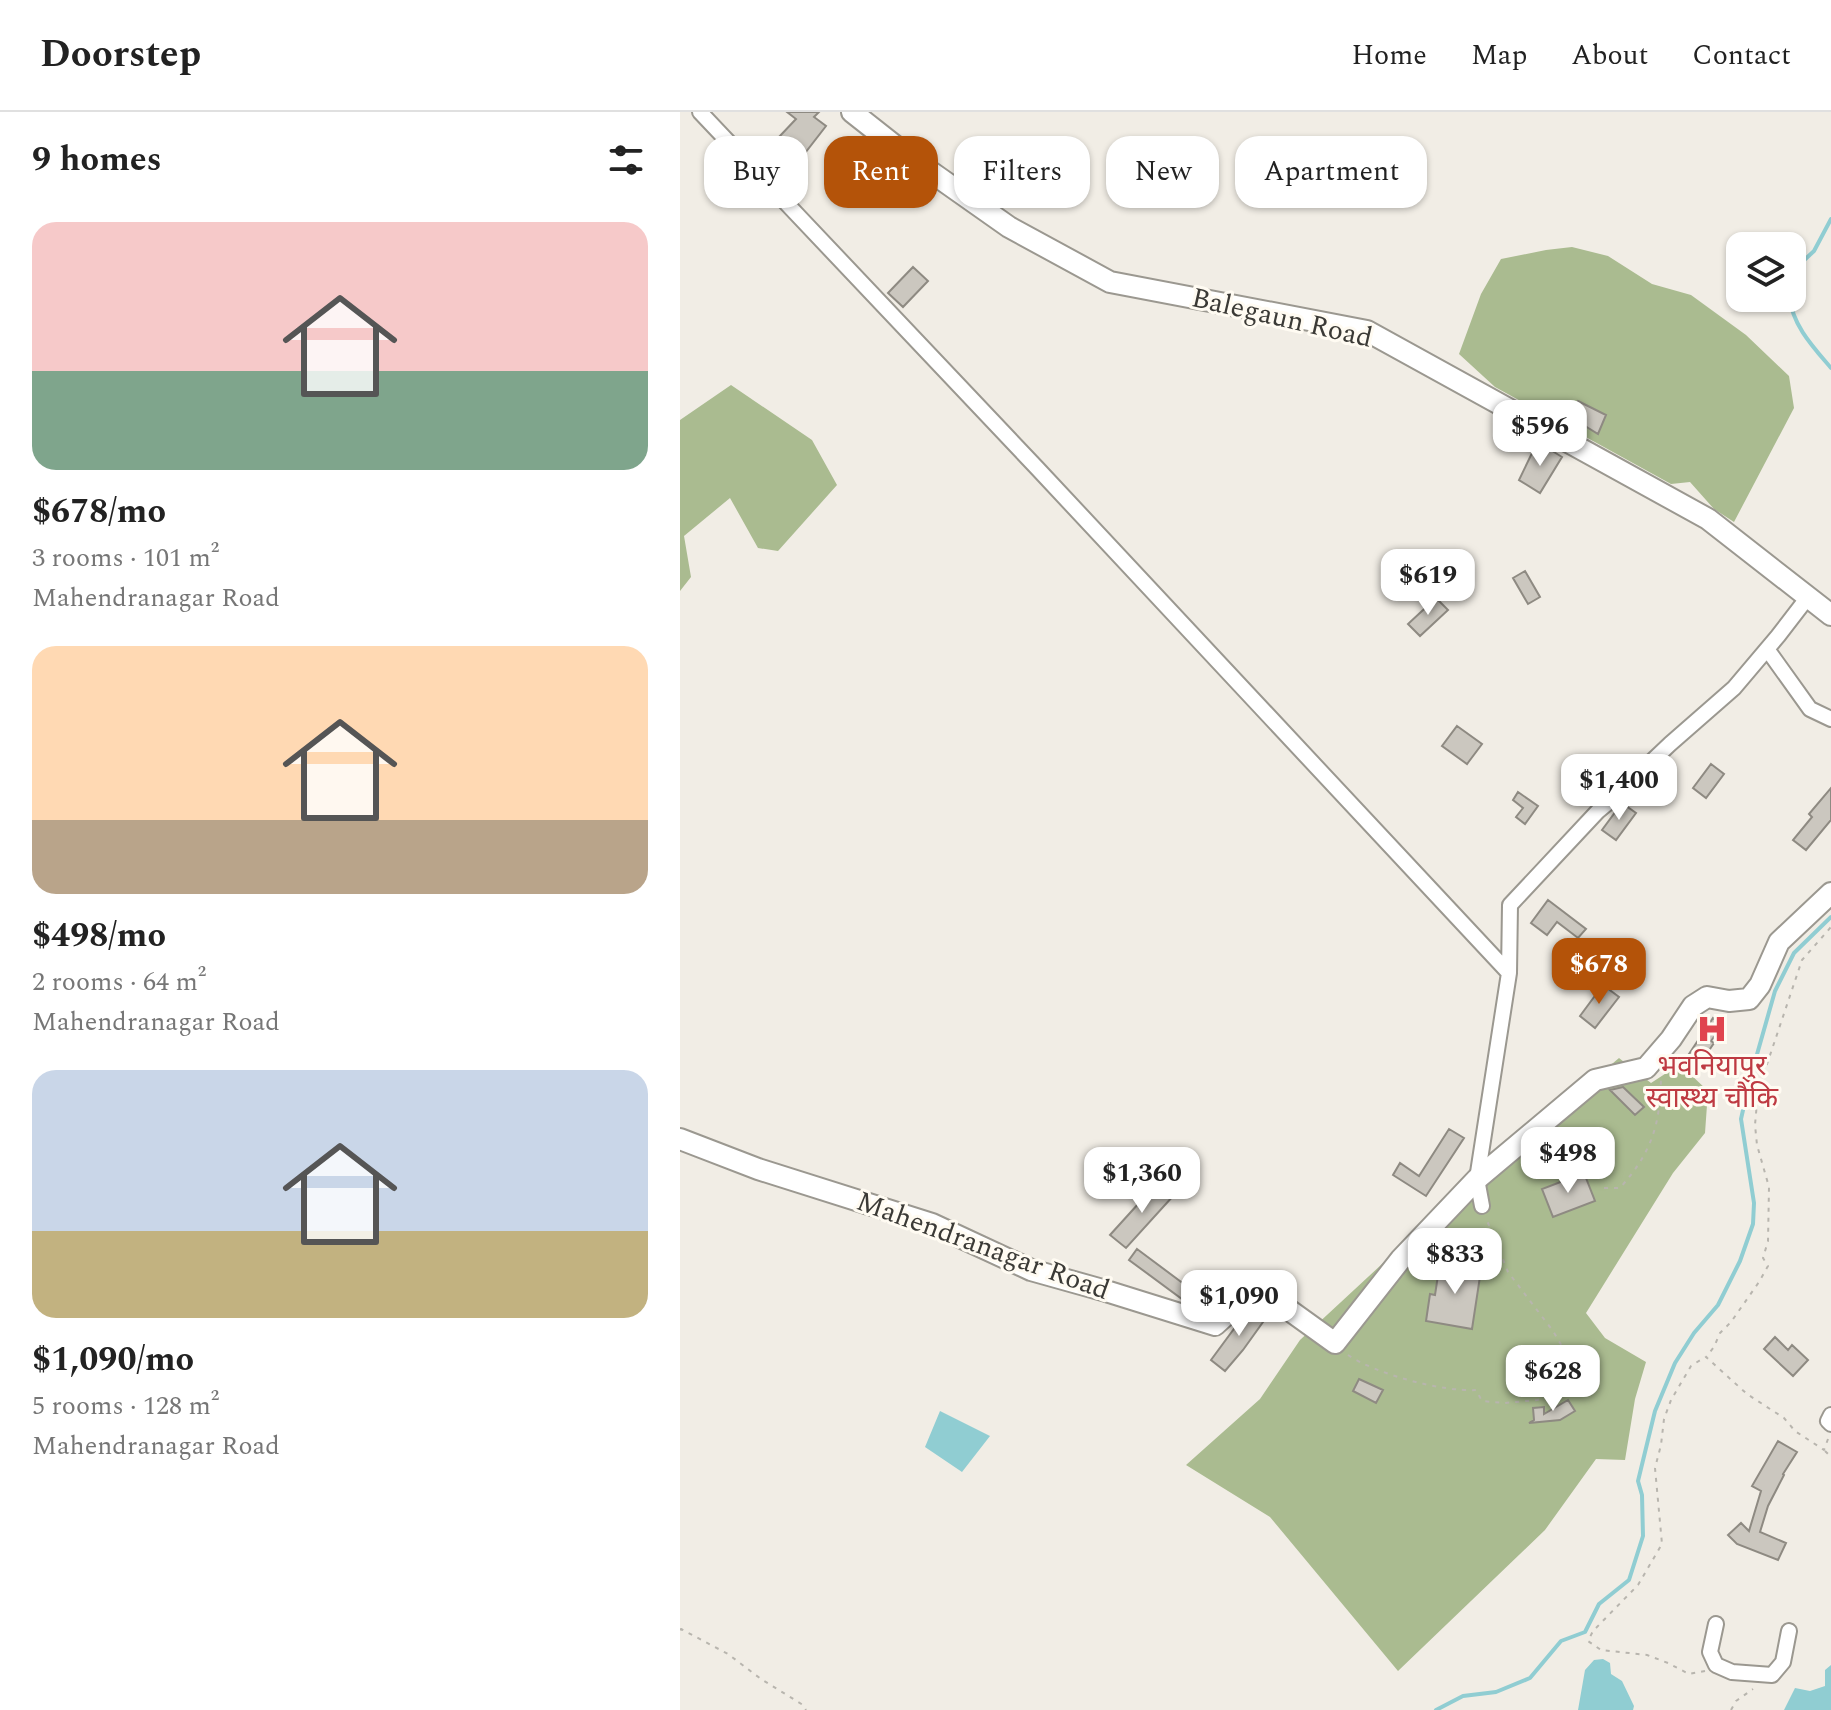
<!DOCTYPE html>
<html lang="en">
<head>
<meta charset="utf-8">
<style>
	:root { --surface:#fff; --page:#f2f2f2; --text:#222; --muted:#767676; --line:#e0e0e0; --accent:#b45309 }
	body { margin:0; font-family:Spectral,"Noto Sans Devanagari",serif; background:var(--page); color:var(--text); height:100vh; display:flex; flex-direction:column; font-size:30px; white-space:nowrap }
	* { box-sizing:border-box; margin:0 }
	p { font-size:26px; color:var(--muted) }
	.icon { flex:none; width:44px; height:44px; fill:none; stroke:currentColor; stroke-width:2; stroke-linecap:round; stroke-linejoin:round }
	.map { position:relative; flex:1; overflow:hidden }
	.drawer { display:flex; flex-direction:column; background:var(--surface); width:680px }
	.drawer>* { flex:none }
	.guide { position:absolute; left:24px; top:24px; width:760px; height:72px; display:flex; gap:16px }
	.buttons { position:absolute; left:1046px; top:120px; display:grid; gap:16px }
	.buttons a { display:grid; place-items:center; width:80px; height:80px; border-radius:16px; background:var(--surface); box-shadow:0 2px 6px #0004; font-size:40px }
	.price { position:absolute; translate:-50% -68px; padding:0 18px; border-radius:16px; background:#fff; color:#222; font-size:26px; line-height:52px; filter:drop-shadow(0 2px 4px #0008) }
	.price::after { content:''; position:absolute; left:50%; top:48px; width:24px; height:18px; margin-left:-12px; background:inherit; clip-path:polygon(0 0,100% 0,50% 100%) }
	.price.on { background:var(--accent); color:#fff }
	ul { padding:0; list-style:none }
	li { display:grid; align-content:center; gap:16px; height:424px; padding:0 32px }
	li span { display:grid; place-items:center; height:248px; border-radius:24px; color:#555 }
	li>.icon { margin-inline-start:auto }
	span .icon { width:144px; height:144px; fill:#fffc; stroke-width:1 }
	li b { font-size:34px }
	h2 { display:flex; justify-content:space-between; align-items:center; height:96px; padding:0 32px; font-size:34px }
	.tag { padding:0 28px; border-radius:24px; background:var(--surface); box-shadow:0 2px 6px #0004; font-size:28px; line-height:72px }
	.tag.on { background:var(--accent); color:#fff }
	header { display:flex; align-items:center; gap:48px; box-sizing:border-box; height:112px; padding:0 40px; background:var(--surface); border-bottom:2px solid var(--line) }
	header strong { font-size:38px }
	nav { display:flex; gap:44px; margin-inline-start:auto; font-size:28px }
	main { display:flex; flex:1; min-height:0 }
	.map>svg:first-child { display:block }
	.forest { fill:#aabb90 }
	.water { fill:#90cdd2 }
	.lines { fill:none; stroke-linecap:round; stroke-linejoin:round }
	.stream { stroke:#90cdd2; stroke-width:4 }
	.building { fill:#cbc7bf; stroke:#8e8a82; stroke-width:2 }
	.street-casing { stroke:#9b9890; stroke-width:18 }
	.secondary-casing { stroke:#9b9890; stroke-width:24 }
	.path { stroke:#b8b5ae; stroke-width:2; stroke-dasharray:4 6; stroke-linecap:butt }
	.street { stroke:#fff; stroke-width:14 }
	.secondary { stroke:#fff; stroke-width:20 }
	.labels { text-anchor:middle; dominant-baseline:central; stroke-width:6; stroke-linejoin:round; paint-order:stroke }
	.street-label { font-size:28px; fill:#3b3a36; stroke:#fffbf2 }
	.health-label { font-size:28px; fill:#be3a42; stroke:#fffbf2 }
</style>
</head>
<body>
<header>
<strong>Doorstep</strong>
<nav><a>Home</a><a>Map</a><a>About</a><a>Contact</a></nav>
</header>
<main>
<section class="drawer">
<h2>9 homes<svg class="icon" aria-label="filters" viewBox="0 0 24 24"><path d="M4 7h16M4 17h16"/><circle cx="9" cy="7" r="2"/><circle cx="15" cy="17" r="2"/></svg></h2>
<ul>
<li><span style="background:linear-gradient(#f6c9c9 60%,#7fa58c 0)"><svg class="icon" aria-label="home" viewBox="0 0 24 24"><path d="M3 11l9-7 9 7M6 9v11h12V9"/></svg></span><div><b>$678/mo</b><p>3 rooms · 101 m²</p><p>Mahendranagar Road</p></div></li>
<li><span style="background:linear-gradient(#ffd9b3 70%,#b9a48a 0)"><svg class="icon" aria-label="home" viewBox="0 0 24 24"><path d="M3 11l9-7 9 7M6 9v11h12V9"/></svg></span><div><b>$498/mo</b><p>2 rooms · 64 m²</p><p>Mahendranagar Road</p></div></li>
<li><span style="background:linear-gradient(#c9d6e8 65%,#c2b280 0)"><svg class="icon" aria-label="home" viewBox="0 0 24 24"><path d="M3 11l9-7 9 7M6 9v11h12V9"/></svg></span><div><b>$1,090/mo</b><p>5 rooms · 128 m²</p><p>Mahendranagar Road</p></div></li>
</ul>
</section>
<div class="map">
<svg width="1151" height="1598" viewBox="0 0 1151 1598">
	<rect width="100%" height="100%" fill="#f1ede5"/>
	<path class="forest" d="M 892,135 L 928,144 L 972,172 L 1011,183 L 1066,223 L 1109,264 L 1114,296 L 1054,410 L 1034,397 L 1010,370 L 991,372 L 815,275 L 779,242 L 801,182 L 821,147 L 866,138 Z
		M 51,273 L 132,328 L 157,373 L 98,439 L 78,436 L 50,386 L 4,424 L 11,465 L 0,479 L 0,308 Z
		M 939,946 L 971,971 L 991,958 L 1008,960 L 1028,979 L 1025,1021 L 993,1061 L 906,1201 L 925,1226 L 966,1250 L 955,1287 L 945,1348 L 916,1347 L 865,1418 L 718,1559 L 590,1405 L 506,1353 L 580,1287 L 620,1228 L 770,1089 Z"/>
	<path class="water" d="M 260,1299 L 310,1324 L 282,1360 L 245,1335 Z
		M 923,1547 L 930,1551 L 931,1562 L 942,1569 L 954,1594 L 953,1598 L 898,1598 L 905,1558 L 914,1548 Z
		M 1151,1553 L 1151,1598 L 1104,1598 L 1115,1576 L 1130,1579 L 1145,1574 L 1145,1558 Z"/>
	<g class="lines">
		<path class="stream" d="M 1112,166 L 1120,152 L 1134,139 L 1151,107
			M 1110,186 C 1112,213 1134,236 1151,256
			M 756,1598 L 783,1584 L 816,1580 L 850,1566 L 881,1529 L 905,1520 L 919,1492 L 949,1468 L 963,1424 L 962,1383 L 958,1369 L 975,1299 L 995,1251 L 1014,1221 L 1038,1193 L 1060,1149 L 1073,1112 L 1074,1091 L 1061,1007 L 1070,967 L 1095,879 L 1114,841 L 1151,805"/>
	</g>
	<path class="building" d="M 107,0 L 139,0 L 134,5 L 146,14 L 125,41 L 112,30 L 107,35 L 98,26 L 116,7 Z
		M 233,155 L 248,169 L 223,195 L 208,181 Z
		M 898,289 L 926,303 L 918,322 L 889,304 Z
		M 861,332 L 882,345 L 860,381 L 839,368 L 852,341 L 854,342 Z
		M 845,459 L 860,485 L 848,492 L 833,466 Z
		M 756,486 L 768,498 L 740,524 L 728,512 Z
		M 777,614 L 802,632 L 787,652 L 762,634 Z
		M 1031,652 L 1044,662 L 1026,686 L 1013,676 Z
		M 1151,676 L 1151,708 L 1126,738 L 1113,728 L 1132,705 L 1129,702 Z
		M 838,680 L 858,694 L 845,712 L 836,705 L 843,696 L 833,688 Z
		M 942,691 L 956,701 L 936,728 L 922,718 Z
		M 868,788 L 906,817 L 898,826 L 877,810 L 867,823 L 851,811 Z
		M 923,873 L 939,885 L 915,916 L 900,904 Z
		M 1033,906 L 1043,913 L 1031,929 L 1034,931 L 1021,950 L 1009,942 Z
		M 943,975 L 964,995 L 955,1003 L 930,978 Z
		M 769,1017 L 784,1026 L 746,1084 L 713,1063 L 720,1051 L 739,1064 Z
		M 904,1061 L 915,1089 L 873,1105 L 862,1077 Z
		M 479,1069 L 494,1083 L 446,1136 L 430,1123 Z
		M 457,1137 L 532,1193 L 529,1198 L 506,1190 L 449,1148 Z
		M 760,1150 L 801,1158 L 792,1217 L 746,1209 L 750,1182 L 755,1183 Z
		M 574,1195 L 588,1203 L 563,1238 L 545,1259 L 531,1248 L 562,1206 Z
		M 1095,1225 L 1108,1238 L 1112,1233 L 1128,1248 L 1113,1264 L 1084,1237 Z
		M 679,1267 L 703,1278 L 696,1291 L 673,1279 Z
		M 888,1288 L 895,1299 L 880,1308 L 849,1311 L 854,1308 L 853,1296 L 864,1295 L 864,1302 Z
		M 1098,1329 L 1117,1340 L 1103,1362 L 1104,1363 L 1088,1394 L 1080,1420 L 1106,1431 L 1098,1448 L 1057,1432 L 1048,1423 L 1061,1411 L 1069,1419 L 1081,1379 L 1072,1374 Z"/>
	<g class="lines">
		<g class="street-casing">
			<path id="street" d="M 20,0 L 357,356 L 829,861 L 797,1067 L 802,1094
				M 1087,537 L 1130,597 L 1151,607
				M 829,861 L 830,793 L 918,699 L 930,689 L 990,632 L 1054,576 L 1098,524 L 1128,485
				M 1151,1303 L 1148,1309 L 1151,1312
				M 1036,1512 L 1030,1540 L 1036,1553 L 1052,1560 L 1092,1563 L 1103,1550 L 1109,1519"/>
		</g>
		<g class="secondary-casing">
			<path id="secondary" d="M 172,0 L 224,41 L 329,115 L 430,170 L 687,219 L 1028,407 L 1151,503
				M 0,1027 L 78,1057 L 252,1112 L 351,1158 L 426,1179 L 535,1213 L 570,1181 L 591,1185 L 655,1231 L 721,1147 L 797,1067 L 915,968 L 966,956 L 991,927 L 1013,894 L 1027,885 L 1049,889 L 1069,887 L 1080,873 L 1099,830 L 1151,781"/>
		</g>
		<path class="path" d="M 924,1076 L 940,1076 C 972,1040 980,1013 981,966
			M 668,1243 C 696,1262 762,1280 796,1278 L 802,1289 L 825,1291 L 857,1288 L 896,1278 L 886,1241 L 873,1219 L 828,1160 L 806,1106
			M 1148,1327 L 1144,1338 L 1115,1319 L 1104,1306 L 1067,1282 L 1026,1245 L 1034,1235 L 1040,1221 L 1051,1210 L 1079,1170 L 1088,1154 L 1083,1146 L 1088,1129 L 1089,1075 L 1077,1033 L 1075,1013 L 1078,979 L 1122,848 L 1151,815
			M 1145,1339 L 1151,1345
			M 0,1518 L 1,1517 L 48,1542 L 81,1567 L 123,1593 L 126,1598
			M 1025,1559 L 1009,1562 L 988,1551 L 967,1543 L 921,1538 L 908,1529 L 913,1519 L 958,1473 L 982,1432 L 975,1356 L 981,1333 L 984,1307 L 991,1288 L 1011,1254 L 1025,1245
			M 1051,1598 L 1056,1589 L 1073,1577"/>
		<use href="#street" class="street"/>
		<use href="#secondary" class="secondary"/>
	</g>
	<defs>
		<g id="hospital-bare" transform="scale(2.4)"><path d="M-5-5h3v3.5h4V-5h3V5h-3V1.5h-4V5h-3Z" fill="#e0444e" stroke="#fffbf2" stroke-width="2.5" paint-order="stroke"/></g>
	</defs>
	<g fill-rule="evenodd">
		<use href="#hospital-bare" x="1032" y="917"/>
	</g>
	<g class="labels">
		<g class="street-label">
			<text transform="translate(602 206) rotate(13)">Balegaun Road</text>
			<text transform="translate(303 1134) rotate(20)">Mahendranagar Road</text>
		</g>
		<g class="health-label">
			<text x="1032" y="954">भवनियापुर<tspan x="1032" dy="32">स्वास्थ्य चाैकि</tspan></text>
		</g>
	</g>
</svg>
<div class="buttons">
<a><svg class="icon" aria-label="layers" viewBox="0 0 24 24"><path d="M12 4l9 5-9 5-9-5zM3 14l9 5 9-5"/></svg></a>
</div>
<b class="price" style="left:860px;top:356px">$596</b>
<b class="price" style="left:748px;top:505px">$619</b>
<b class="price" style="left:939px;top:710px">$1,400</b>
<b class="price on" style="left:919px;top:894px">$678</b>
<b class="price" style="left:888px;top:1083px">$498</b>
<b class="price" style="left:462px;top:1103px">$1,360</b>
<b class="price" style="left:775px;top:1184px">$833</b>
<b class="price" style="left:559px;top:1226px">$1,090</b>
<b class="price" style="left:873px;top:1301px">$628</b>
<div class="guide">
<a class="tag">Buy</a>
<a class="tag on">Rent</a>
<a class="tag">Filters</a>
<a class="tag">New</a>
<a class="tag">Apartment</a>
</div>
</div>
</main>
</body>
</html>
